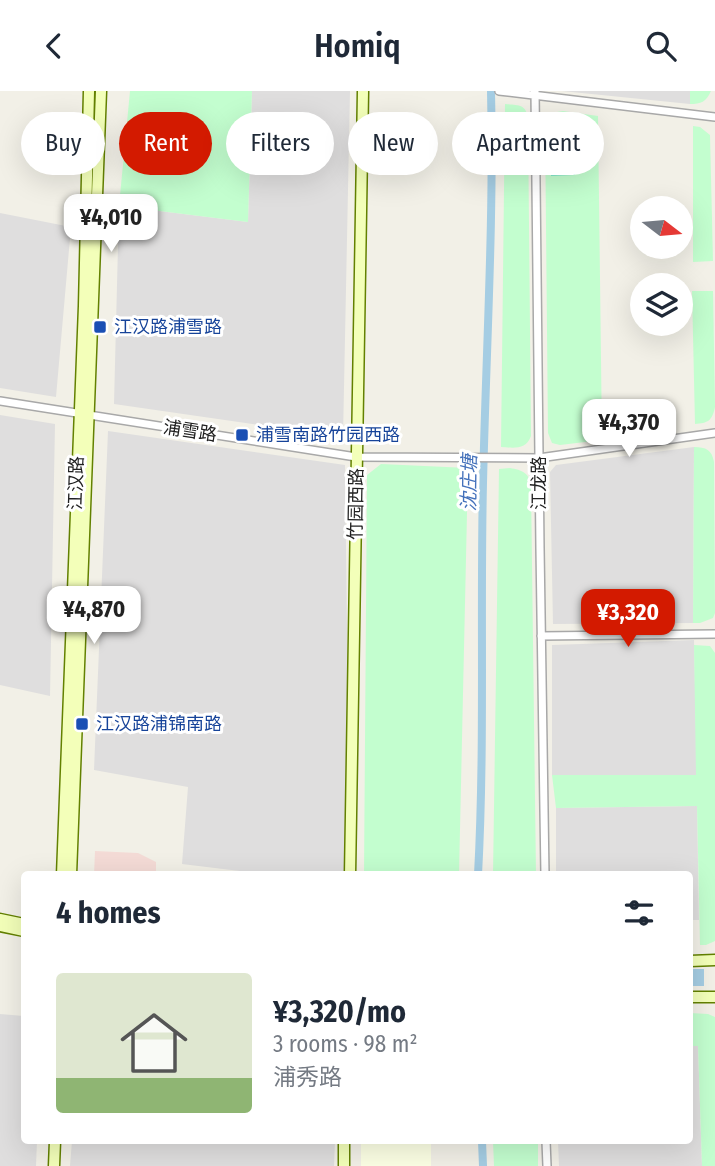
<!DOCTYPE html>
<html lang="en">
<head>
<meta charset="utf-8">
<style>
	:root { --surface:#fff; --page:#f6f6f7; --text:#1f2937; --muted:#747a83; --line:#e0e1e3; --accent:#d31a00 }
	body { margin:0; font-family:"Fira Sans Condensed","Noto Sans SC",sans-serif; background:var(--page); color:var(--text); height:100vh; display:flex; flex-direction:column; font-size:26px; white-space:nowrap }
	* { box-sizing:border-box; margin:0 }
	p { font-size:23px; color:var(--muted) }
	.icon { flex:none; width:38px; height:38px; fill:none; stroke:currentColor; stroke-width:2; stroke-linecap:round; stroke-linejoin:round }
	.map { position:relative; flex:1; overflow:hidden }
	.panel { position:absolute; left:21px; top:780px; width:672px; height:273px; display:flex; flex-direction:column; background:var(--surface); border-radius:7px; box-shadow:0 7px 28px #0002 }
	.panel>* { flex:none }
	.guide { position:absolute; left:21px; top:21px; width:674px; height:63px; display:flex; gap:14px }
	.needle { width:46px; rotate:106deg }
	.fabs { position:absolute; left:630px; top:105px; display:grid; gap:14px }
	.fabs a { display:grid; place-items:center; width:63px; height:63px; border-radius:50%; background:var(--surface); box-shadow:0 7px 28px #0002; font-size:35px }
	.price { position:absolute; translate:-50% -60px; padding:0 16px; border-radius:14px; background:#fff; color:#222; font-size:23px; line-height:46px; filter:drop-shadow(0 2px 4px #0008) }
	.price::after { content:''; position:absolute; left:50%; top:42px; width:21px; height:16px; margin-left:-10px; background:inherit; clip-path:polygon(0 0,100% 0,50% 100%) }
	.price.active { background:var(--accent); color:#fff }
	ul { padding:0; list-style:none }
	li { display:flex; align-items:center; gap:21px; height:175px; padding:0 35px }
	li+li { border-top:2px solid var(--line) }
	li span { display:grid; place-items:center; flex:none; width:196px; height:140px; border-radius:7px; color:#555 }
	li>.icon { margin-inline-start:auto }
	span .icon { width:84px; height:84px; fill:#fffc; stroke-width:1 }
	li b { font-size:30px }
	h2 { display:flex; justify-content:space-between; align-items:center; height:84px; padding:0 35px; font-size:30px }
	.chip { padding:0 24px; border-radius:32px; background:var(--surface); box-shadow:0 7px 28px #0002; font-size:24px; line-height:63px }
	.chip.active { background:var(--accent); color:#fff }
	header { display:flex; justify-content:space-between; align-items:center; height:91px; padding:0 35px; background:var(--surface); font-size:32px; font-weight:600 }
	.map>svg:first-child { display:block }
	.residential { fill:#dfdede }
	.commercial { fill:#f4dbd6 }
	.education { fill:#fcffe4 }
	.park { fill:#c3fecf }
	.pitch { fill:#80e7cc }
	.water { fill:#a5cde3 }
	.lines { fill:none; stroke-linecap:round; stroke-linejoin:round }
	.canal { stroke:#a5cde3; stroke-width:8 }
	.street-casing { stroke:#a8a8a8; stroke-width:10 }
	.secondary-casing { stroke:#638100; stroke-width:13 }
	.street { stroke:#fff; stroke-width:7 }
	.secondary { stroke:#f3ffb9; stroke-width:10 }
	.transit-dot { fill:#1a4fb4; stroke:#fff; stroke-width:2.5 }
	.labels { text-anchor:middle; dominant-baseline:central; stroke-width:6; stroke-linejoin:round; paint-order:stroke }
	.transit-label { font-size:18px; fill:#164399; stroke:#fff; text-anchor:start }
	.street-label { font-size:18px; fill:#212121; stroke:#fff }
	.water-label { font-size:19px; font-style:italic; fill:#4471bb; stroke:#fff }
</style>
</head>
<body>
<header><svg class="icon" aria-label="back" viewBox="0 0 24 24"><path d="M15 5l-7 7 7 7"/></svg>Homiq<svg class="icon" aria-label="search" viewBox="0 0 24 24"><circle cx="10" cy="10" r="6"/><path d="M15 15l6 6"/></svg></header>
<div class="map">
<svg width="715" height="1075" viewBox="0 0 715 1075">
	<rect width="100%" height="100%" fill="#f2f0e7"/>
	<path class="residential" d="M 252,0 L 350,0 L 343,346 L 114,313 L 119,115 L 248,131 Z
		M 562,0 L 690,0 L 690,13 Z
		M 0,122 L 71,136 L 56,306 L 0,297 Z
		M 0,324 L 55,333 L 50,605 L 0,594 Z
		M 108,340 L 345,374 L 350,784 L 272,784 L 182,773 L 188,696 L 94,679 Z
		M 694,356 L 693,532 L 553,533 L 550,381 L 556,374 Z
		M 694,549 L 697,684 L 552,684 L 552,554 Z
		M 697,715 L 699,829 L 690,829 L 690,784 L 556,784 L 556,717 Z
		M 0,923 L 24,925 L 24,1050 L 37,1050 L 36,1075 L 0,1075 Z
		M 690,955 L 698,955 L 702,1075 L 559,1075 L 558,1050 L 690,1050 Z
		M 72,1050 L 335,1050 L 334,1075 L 70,1075 Z"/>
	<path class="commercial" d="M 95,760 L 138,762 L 156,771 L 156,784 L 94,784 Z"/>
	<path class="education" d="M 361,1050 L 431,1050 L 431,1075 L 361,1075 Z"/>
	<path class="park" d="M 130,0 L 252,0 L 248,131 L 119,115 Z
		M 690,0 L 711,0 C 706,11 701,13 690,13 Z
		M 505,13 C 518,14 526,13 528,27 L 531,345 C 526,359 514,357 501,356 Z
		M 563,20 L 598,25 L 602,349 L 560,354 L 552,352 L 548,342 L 545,31 L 551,22 Z
		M 693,35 L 700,36 L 710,44 L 713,170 L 693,171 Z
		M 692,200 L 713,200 L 715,316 C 712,330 708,332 695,333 Z
		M 694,356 C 706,356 712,359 714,371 L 715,522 L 713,527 L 700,532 L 693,532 Z
		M 381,373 L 468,377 L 459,784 L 364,784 L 367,384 Z
		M 510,377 C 522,379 530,382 531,396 L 536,784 L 493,784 L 499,378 Z
		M 694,554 L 710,555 L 715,562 L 715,850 L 706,854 L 700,854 L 697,715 L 556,717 L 552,684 L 696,684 Z
		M 690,922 L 708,923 L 715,926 L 715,1075 L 702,1075 L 698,955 L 690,955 Z
		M 493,1050 L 538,1050 L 538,1075 L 494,1075 Z"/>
	<path class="pitch" d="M 550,52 L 574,52 L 575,84 L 551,85 Z"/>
	<path class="water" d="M 690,878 L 704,878 L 704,895 L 690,895 Z"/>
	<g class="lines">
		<path class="canal" d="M 478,784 C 485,653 480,523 483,392 C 486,261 494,131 491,0
			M 482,1050 L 483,1075"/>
		<g class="street-casing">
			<path id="street" d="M 499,0 L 715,26
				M 535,0 L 540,457 L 545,784
				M 0,310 L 356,366 L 539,367 L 715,342
				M 541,545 L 715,543
				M 546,1050 L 547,1075"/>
		</g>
		<g class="secondary-casing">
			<path id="secondary" d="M 62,784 L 84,215 L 89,0
				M 71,784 C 79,523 93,261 101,0
				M 350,784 L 363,0
				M 0,828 L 24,833
				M 0,835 L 24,840
				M 690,870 L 715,869
				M 690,906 L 715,906
				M 54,1075 L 55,1050
				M 344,1075 L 344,1050"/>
		</g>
		<use href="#street" class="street"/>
		<use href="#secondary" class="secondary"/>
	</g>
	<g class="transit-dot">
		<rect x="93" y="229" width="14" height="14" rx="3.5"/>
		<rect x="235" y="337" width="14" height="14" rx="3.5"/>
		<rect x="75" y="626" width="14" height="14" rx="3.5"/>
	</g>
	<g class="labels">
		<g class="transit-label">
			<text x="114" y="236">江汉路浦雪路</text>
			<text x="256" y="344">浦雪南路竹园西路</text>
			<text x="96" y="633">江汉路浦锦南路</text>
		</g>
		<g class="street-label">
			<text transform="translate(190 340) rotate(9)">浦雪路</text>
			<text transform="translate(76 392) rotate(-88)">江汉路</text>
			<text transform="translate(539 392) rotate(-90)">江龙路</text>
			<text transform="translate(356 413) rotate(-89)">竹园西路</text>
		</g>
		<g class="water-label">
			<text transform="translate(469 392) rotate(-89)">沈庄塘</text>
		</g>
	</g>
</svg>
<div class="fabs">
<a><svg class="needle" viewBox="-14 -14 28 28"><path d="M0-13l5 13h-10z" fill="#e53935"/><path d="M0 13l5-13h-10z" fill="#747a83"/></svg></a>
<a><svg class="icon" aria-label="layers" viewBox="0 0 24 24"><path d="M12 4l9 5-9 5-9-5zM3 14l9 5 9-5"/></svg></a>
</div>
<b class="price" style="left:111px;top:163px">¥4,010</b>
<b class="price" style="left:629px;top:368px">¥4,370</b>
<b class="price" style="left:94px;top:555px">¥4,870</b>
<b class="price active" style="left:628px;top:558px">¥3,320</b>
<div class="guide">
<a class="chip">Buy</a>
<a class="chip active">Rent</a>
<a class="chip">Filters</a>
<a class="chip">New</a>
<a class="chip">Apartment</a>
</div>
<section class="panel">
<h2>4 homes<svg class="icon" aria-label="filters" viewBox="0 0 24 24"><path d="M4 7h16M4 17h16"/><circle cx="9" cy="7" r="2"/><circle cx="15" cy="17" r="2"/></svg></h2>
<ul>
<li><span style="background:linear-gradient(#dfe7d0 75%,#8fb573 0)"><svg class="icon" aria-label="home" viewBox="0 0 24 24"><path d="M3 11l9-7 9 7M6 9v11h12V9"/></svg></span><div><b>¥3,320/mo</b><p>3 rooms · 98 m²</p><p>浦秀路</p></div></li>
</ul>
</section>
</div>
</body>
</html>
